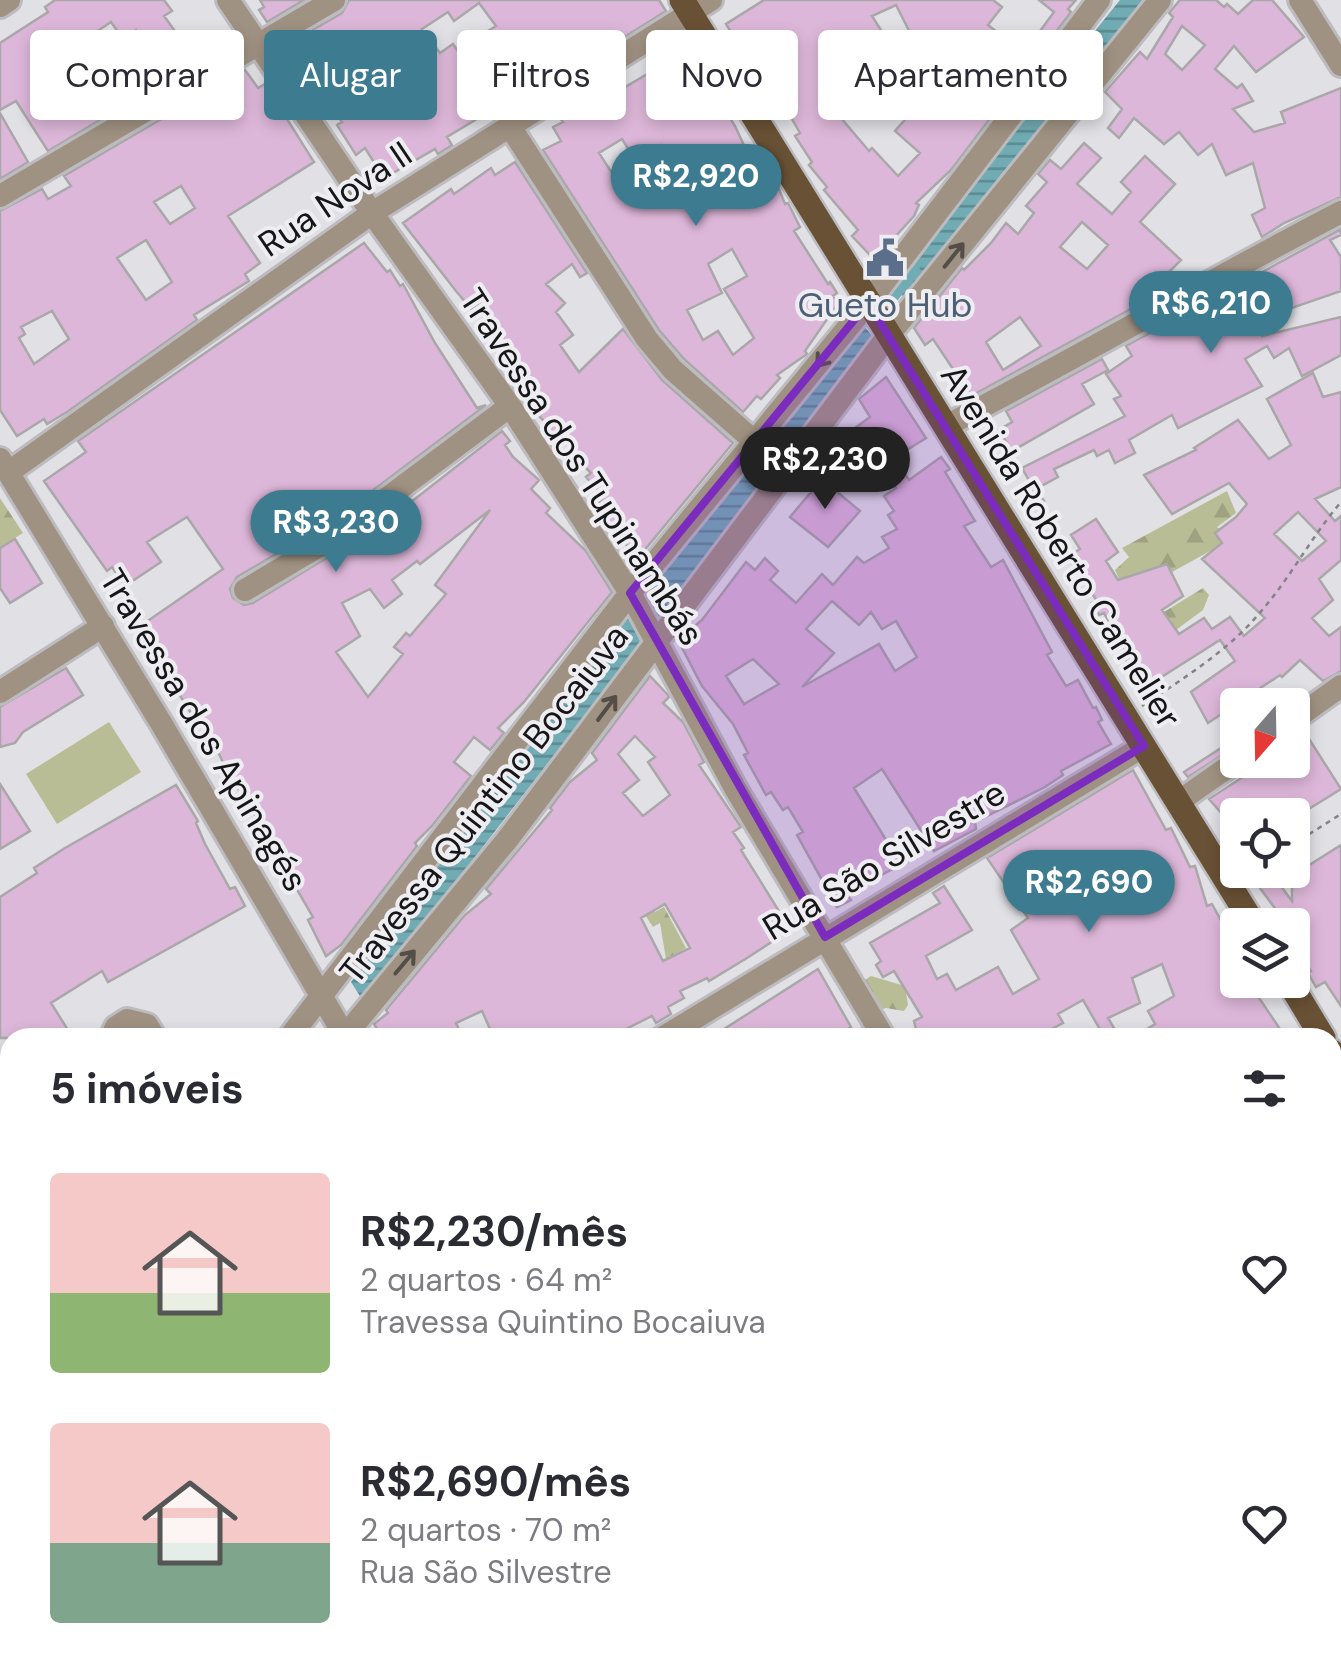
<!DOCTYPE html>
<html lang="pt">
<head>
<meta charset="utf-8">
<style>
	:root { --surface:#fff; --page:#f7f7f7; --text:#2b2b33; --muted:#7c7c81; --accent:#3c7b90 }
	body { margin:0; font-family:"DM Sans",sans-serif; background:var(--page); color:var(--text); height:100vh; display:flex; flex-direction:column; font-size:38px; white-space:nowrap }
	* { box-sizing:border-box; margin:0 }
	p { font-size:32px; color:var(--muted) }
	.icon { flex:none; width:55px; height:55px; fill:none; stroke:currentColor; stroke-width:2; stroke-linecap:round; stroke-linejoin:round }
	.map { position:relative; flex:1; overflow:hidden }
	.details { position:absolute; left:0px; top:1028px; width:1342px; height:642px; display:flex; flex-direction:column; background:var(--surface); border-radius:30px 30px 0 0; box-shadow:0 5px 15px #0003 }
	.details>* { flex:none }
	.top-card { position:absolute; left:30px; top:30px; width:1282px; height:90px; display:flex; gap:20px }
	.needle { width:65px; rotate:200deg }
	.buttons { position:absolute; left:1220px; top:688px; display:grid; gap:20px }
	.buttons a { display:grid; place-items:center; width:90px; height:90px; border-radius:10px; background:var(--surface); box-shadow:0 5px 15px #0003; font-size:50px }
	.price { position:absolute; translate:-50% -85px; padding:0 22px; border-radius:35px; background:var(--accent); color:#fff; font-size:32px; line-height:65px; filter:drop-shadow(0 2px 5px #0008) }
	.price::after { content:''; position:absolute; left:50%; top:60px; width:30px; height:22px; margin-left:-15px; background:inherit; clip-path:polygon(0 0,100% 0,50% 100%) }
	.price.on { background:#222; color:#fff }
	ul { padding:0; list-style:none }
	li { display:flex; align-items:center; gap:30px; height:250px; padding:0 50px }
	li span { display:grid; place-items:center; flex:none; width:280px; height:200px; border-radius:10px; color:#555 }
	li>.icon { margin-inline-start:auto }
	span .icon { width:120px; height:120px; fill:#fffc; stroke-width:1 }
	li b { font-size:42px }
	h2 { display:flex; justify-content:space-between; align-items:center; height:120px; padding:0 50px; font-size:42px }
	.pill { padding:0 35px; border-radius:10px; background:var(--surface); box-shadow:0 5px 15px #0003; font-size:35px; line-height:90px }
	.pill.on { background:var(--accent); color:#fff }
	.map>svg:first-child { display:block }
	.forest { fill:url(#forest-firs) }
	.pitch { fill:#b9bd95 }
	.water { fill:url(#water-rules) }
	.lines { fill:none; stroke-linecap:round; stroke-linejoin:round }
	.canal { stroke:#71abb3; stroke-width:18 }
	.building { fill:#ddb7d9; stroke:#aaa7a9; stroke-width:2.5; fill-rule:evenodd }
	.minor-casing { stroke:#bcbcc0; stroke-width:28 }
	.major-casing { stroke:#bcbcc0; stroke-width:30 }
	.path { stroke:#848487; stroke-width:2.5; stroke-dasharray:5 5; stroke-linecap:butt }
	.minor { stroke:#a09282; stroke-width:22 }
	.major { stroke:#695135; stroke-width:25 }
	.oneway { stroke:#544e48 }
	.marked { fill:#7b2cbf; fill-opacity:0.2; stroke:#7b2cbf; stroke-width:8; stroke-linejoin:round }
	.labels { text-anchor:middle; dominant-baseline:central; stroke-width:8; stroke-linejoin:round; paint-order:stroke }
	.street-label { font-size:35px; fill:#161618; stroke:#eeeef2 }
	.service-label { font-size:35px; fill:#4e5e75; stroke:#eeeef2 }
</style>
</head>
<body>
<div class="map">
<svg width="1341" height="1668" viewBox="0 0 1341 1668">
	<defs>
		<pattern id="forest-firs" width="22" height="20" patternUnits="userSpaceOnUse" patternTransform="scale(2.5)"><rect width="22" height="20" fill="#b9bd95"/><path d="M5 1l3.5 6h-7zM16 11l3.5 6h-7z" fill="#9ea280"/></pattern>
		<pattern id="water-rules" width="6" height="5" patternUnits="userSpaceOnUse" patternTransform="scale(2.5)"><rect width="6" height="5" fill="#71abb3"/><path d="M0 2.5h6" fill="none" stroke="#5c8a91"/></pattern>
	</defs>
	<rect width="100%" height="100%" fill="#e1e0e5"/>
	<path class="forest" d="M 1227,491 L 1236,513 L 1217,527 L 1232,537 L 1217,563 L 1210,551 L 1145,587 L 1135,574 L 1122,585 L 1115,570 L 1129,557 L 1122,548 Z
		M 0,498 L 23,533 L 0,547 Z
		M 1203,588 L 1209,595 L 1203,610 L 1176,630 L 1164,612 Z
		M 649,900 L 655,912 L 664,907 L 686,948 L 666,959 L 660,923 L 653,927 L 645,915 Z
		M 871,976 L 905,986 L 908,1005 L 904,1011 L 886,1008 L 877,1011 L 860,983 Z"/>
	<path class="pitch" d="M 109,722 L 141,772 L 57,824 L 26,774 Z"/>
	<path class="water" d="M 1120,0 L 1149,0 L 905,299 L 891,282 Z
		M 862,323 L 876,341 L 363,1001 L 351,982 L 628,610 Z"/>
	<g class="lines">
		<path class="canal" d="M 886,300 L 911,270"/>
	</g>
	<path class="building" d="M 55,0 L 164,0 L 172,11 L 164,16 L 185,45 L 158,63 L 136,30 L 123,39 L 111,22 L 83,41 L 84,43 L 71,52 L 90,80 L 122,63 L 127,71 L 151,55 L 165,81 L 48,151 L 16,101 L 0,110 L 0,43 L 48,12 L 45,7 Z
		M 260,0 L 304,0 L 267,22 L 259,10 L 264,7 Z
		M 349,0 L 659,0 L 666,11 L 507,110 L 501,113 L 497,107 L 447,137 L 452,145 L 438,154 L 435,149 L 384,178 L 365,148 L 356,155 L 337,125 L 342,122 L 308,73 L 302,76 L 289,53 L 292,51 L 288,44 L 342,13 ZM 479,3 L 496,26 L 457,50 L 453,44 L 440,53 L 422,29 L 448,12 L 454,21 Z
		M 764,0 L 993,0 L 1002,7 L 988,25 L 1024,53 L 1054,12 L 1039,0 L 1076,0 L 1068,9 L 1071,12 L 951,170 L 916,203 L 919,205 L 914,216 L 892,240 L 870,255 L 852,236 L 858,230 L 824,190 L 827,187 L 809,165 L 812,162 L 795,136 L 800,133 L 743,34 L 735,39 L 726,24 ZM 896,5 L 943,98 L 929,106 L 872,16 ZM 875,81 L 910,114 L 895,131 L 920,153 L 898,176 L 872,148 L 869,151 L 841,118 L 857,107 L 851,99 Z
		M 1180,0 L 1216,0 L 1224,7 L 1227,4 L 1238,14 L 1253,0 L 1272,0 L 1304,37 L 1256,72 L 1234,46 L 1215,69 L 1237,88 L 1242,84 L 1253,101 L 1233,109 L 1254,132 L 1285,123 L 1281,112 L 1341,88 L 1341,197 L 1284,223 L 1262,237 L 1252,215 L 1265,208 L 1253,163 L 1226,175 L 1212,144 L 1198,155 L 1179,132 L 1164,144 L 1134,118 L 1119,138 L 1108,128 L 1122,109 L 1105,92 L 1140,52 L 1147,59 L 1173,17 L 1169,13 ZM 1182,26 L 1205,45 L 1182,70 L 1165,54 Z
		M 683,53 L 698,77 L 703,75 L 735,126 L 761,182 L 767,179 L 772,192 L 779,189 L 785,204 L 788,203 L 800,227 L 794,231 L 828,284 L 830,282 L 837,293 L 833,296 L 839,302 L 805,351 L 807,354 L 777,375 L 780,378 L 761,399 L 757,396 L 743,412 L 684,359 L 659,330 L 543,150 L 561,141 L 553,127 L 563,122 L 560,118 L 573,111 L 576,116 ZM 622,139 L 635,160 L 661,145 L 680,180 L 633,206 L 599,153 ZM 732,249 L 747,276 L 724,289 L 754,338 L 733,355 L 718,331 L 703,340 L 687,310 L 722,293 L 708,264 Z
		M 245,70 L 258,88 L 265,84 L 314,162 L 228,216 L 260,263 L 245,274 L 249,281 L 194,315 L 197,320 L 67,412 L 47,424 L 44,419 L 17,436 L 0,410 L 0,211 L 42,189 L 48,199 L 71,186 L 64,176 ZM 181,186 L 195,208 L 170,224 L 154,202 ZM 146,240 L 172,282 L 146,300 L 117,258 ZM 52,311 L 69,339 L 34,364 L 19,338 L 25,334 L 21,327 Z
		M 0,113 L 28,162 L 0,179 Z
		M 1084,143 L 1101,158 L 1077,184 L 1112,214 L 1131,192 L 1121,182 L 1145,156 L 1175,184 L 1140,222 L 1181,260 L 1165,276 L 1175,285 L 971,396 L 933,339 L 925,345 L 914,328 L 962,268 L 964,270 L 991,243 L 1006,223 L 1018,234 L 1034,213 L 1026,206 L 1047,182 L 1038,174 L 1050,160 L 1061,169 ZM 1082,222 L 1108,245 L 1087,269 L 1060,247 ZM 1020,317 L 1041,346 L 1003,370 L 986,342 Z
		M 515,162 L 587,273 L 580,277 L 572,264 L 546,284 L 565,303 L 556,312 L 573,335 L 560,345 L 579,372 L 623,329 L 662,380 L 733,443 L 638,558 L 603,518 L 606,515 L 597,504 L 604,497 L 586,477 L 591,473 L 575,457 L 578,454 L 558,434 L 555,437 L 545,428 L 548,425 L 539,416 L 544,411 L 532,400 L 538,394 L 524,372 L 519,377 L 505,355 L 503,357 L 493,344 L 503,337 L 478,305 L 472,310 L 456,291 L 403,223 L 451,189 L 454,194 L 491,168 L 495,175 Z
		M 1341,229 L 1341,235 L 1330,240 L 1341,257 L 1341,291 L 1257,320 L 1262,336 L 1341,317 L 1341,355 L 1302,376 L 1289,348 L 1274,358 L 1267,346 L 1245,359 L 1262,386 L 1178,428 L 1172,415 L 1129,440 L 1135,453 L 1115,463 L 1109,450 L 1097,456 L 1094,450 L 1054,469 L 1058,477 L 1036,489 L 1044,501 L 1034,508 L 1022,490 L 1031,484 L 1022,468 L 1125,416 L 1114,399 L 1121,396 L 1106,374 L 1132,356 L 1126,346 Z
		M 364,243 L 387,272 L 390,270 L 400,286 L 403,284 L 435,343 L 477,408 L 486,405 L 331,522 L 237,577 L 230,589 L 233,598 L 244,605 L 253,603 L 359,538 L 361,541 L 502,431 L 510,441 L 505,445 L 513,457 L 539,480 L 531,489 L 550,508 L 546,513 L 586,551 L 612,592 L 524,702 L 498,728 L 504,733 L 490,750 L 474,737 L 454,762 L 471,776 L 432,826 L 415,843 L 417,846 L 341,945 L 326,956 L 308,920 L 313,917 L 270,843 L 262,848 L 251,829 L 259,824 L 254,813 L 242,788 L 238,789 L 230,777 L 200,714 L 194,718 L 164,670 L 166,668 L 136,629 L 223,569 L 187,517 L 147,542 L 161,562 L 125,586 L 112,567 L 107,571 L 44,481 L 86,452 L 78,441 ZM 490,510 L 435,585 L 446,594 L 410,636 L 406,633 L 394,647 L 403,654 L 368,697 L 336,652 L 360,636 L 342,603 L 370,589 L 384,608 L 402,594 L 392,580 L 417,561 L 420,564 Z
		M 1102,359 L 1108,370 L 1082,384 L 1094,404 L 1012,451 L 999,430 L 1012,422 L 1006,411 Z
		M 1313,373 L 1323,397 L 1341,392 L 1341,487 L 1315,499 L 1335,521 L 1341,516 L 1341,560 L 1319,579 L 1333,600 L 1312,618 L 1329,636 L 1341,627 L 1341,671 L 1323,681 L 1300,660 L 1282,677 L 1280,675 L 1208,723 L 1191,692 L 1235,661 L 1220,640 L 1144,688 L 1129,667 L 1123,653 L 1126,651 L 1104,613 L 1099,615 L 1092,603 L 1097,601 L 1068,557 L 1080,549 L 1071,535 L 1096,519 L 1118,552 L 1106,561 L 1118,580 L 1167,564 L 1183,596 L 1162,610 L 1179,634 L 1204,618 L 1212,629 L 1230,617 L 1244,636 L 1265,618 L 1202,559 L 1222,543 L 1215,533 L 1236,517 L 1247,504 L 1229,483 L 1172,514 L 1144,475 L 1196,450 L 1194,448 L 1238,420 L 1269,459 L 1291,445 L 1267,399 ZM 1298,512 L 1326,541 L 1302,561 L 1274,534 Z
		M 886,377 L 926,438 L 894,458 L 909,480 L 941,457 L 950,469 L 945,472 L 975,521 L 964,526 L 991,567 L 1003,560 L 1052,652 L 1047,655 L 1066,686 L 1078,680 L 1093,708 L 1096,707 L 1102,720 L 1098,722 L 1111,744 L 1061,771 L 1063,775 L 1045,787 L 975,822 L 976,829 L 934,851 L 882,769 L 854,788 L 901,864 L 862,886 L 848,896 L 851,900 L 837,907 L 797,835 L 803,832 L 788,807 L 783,810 L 771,792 L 766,795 L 744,755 L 748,753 L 733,724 L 702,686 L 679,642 L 692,635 L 689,631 L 702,620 L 746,562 L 755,570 L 765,558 L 778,571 L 770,580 L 796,603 L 822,574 L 833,585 L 857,557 L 864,563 L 889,548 L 882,537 L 897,529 L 888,515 L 894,511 L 884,496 L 896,488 L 881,466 L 870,473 L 853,446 L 824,467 L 816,457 L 870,417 L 859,399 ZM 832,601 L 859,625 L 871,612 L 882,629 L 896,621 L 917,657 L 895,671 L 879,644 L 802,687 L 834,653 L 806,629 ZM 753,659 L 779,684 L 744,704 L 726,676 Z
		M 818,476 L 860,511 L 828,547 L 790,517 L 811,492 L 807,489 Z
		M 15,539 L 42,583 L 10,603 L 0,588 L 0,548 Z
		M 66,668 L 83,695 L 23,732 L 15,743 L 0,747 L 0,707 Z
		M 650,676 L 667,694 L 669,697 L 663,703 L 683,722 L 704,762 L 699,765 L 741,827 L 733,832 L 744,848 L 741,850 L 787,924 L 770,935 L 773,941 L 747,958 L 709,981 L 707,978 L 680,991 L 684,998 L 668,1007 L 671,1014 L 656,1023 L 652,1016 L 622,1031 L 625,1038 L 494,1038 L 482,1011 L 456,1023 L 463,1038 L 383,1038 L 374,1024 L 388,1013 L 386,1010 L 465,915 L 491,894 L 486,889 L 552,810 L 550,808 L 570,782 L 597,760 L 592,753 ZM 635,736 L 655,757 L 648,762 L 670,795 L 643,816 L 623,793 L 639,780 L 618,754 ZM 665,904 L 690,948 L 663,961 L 641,918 Z
		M 1304,731 L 1341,789 L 1299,815 L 1238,815 L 1238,832 L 1209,799 L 1269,760 L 1292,760 L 1292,736 Z
		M 1238,737 L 1238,745 L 1188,777 L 1184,772 Z
		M 1133,770 L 1166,830 L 1171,828 L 1190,867 L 1195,866 L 1207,906 L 1212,904 L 1224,926 L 1232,922 L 1238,932 L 1238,980 L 1247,980 L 1286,1038 L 1132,1038 L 1155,1024 L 1148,1011 L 1174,996 L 1162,964 L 1132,978 L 1140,1003 L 1108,1018 L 1120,1038 L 1105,1038 L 1083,1000 L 1058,1014 L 1063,1023 L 1046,1032 L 1049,1038 L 918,1038 L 914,1021 L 922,1017 L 894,971 L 883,977 L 876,965 L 881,961 L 870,943 L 940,903 L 933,893 L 944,886 L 972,930 L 926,956 L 937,979 L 947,974 L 956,990 L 998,967 L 1013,994 L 1039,979 L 1011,930 L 1028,918 L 987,858 Z
		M 0,784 L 30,831 L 0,849 Z
		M 176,785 L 198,821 L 196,823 L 205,844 L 230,889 L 235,887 L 245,906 L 108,982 L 102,971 L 51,1003 L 73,1038 L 0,1038 L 0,897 L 37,873 L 34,868 L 65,848 Z
		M 1341,845 L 1341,1006 L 1325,982 L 1316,987 L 1308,973 L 1311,971 L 1293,939 L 1296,938 L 1292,925 L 1287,925 L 1260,888 L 1274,877 L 1292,901 L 1292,876 Z
		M 818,969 L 851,1027 L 834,1038 L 710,1038 Z"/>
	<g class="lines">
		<g class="minor-casing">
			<path id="minor" d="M 228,0 L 372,213 L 510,406 L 630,593 L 735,788 L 884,1038
				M 1300,0 L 1341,65
				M 0,6 L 9,0
				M 509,125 L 647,339 L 673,370 L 755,442
				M 0,196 L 334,0
				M 946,426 C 1079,357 1208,281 1341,212
				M 0,459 L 161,723 L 346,1038
				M 9,472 L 372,213 L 711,0
				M 245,590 L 339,534 L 510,406
				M 0,692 L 103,626
				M 1292,721 L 1341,686
				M 1178,802 L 1238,760
				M 111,1038 L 116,1027 L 127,1020 L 147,1025 L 155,1038
				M 289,1038 L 630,593 L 868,303 L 1099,0
				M 343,1038 L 507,840 L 888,336 L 1160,0
				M 662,1038 L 1144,746
				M 1332,1086 L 1341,1080
				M 0,1170 L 10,1167
				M 0,1420 L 10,1404
				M 510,1660 L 515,1668
				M 729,1660 L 734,1668
				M 1075,1660 L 1079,1668
				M 1253,1660 L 1258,1668
				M 372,1668 L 385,1660
				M 640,1668 L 654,1660"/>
		</g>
		<g class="major-casing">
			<path id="major" d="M 682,0 L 1254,925
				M 1288,980 L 1323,1038
				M 1332,1052 L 1341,1066
				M 0,1247 L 10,1262
				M 1332,1549 L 1341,1544
				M 269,1660 L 274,1668
				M 1137,1668 L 1149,1660"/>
		</g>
		<path class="path" d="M 1142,706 C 1184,678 1231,649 1263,609 C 1292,575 1312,536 1341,502
			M 1292,845 L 1341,814
			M 113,1660 L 118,1668"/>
		<use href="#minor" class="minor"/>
		<use href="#major" class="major"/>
	</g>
	<defs><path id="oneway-shaft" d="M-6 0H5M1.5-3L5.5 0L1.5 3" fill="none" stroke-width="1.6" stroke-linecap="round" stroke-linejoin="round" transform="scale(2.5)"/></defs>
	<g class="oneway">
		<use href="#oneway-shaft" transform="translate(954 255) rotate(-51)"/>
		<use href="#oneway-shaft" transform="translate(826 355) rotate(129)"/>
		<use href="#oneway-shaft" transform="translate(607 708) rotate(-53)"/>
		<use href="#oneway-shaft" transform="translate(405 962) rotate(-50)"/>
	</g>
	<path class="marked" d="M 868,303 L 1144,746 L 825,937 L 630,593 Z"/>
	<defs>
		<g id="civic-bare" transform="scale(3)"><path d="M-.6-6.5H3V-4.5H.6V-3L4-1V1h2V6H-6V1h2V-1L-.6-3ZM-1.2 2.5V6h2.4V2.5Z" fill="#5c6f8a" stroke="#eeeef2" stroke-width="2.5" paint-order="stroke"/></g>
	</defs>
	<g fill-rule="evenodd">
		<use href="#civic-bare" x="885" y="258"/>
	</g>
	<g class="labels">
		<g class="street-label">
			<text transform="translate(335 199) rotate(-34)">Rua Nova II</text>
			<text transform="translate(582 467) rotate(57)">Travessa dos Tupinambás</text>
			<text transform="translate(1061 546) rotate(58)">Avenida Roberto Camelier</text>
			<text transform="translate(204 730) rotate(59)">Travessa dos Apinagés</text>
			<text transform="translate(484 804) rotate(-52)">Travessa Quintino Bocaiuva</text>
			<text transform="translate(884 860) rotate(-31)">Rua São Silvestre</text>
		</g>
		<g class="service-label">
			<text x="885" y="305">Gueto Hub</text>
		</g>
	</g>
</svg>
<div class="buttons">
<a><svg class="needle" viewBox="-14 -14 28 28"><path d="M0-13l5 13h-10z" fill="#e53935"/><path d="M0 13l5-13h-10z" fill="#7c7c81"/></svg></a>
<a><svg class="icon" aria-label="locate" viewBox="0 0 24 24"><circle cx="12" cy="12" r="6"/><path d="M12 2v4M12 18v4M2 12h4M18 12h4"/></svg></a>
<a><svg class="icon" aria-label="layers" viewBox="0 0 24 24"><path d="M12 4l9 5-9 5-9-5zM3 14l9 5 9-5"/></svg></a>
</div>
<b class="price" style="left:696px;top:229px">R$2,920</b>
<b class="price" style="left:1211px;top:356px">R$6,210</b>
<b class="price on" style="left:825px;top:512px">R$2,230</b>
<b class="price" style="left:336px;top:575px">R$3,230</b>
<b class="price" style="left:1089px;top:935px">R$2,690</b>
<div class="top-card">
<a class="pill">Comprar</a>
<a class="pill on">Alugar</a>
<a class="pill">Filtros</a>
<a class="pill">Novo</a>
<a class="pill">Apartamento</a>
</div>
<section class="details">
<h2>5 imóveis<svg class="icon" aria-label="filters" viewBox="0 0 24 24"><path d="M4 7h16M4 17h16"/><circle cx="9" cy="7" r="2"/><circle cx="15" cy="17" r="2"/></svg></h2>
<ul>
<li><span style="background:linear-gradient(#f6c9c9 60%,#8fb573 0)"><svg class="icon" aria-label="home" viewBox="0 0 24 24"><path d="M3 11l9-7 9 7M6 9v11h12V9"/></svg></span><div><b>R$2,230/mês</b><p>2 quartos · 64 m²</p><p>Travessa Quintino Bocaiuva</p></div><svg class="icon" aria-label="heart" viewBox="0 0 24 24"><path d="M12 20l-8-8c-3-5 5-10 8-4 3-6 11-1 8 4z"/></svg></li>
<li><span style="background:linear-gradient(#f6c9c9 60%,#7fa58c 0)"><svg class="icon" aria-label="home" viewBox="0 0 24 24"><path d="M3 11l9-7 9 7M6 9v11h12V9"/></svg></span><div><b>R$2,690/mês</b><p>2 quartos · 70 m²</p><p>Rua São Silvestre</p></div><svg class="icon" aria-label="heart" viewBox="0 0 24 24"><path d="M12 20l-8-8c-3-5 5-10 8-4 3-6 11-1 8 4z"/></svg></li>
</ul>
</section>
</div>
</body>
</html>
